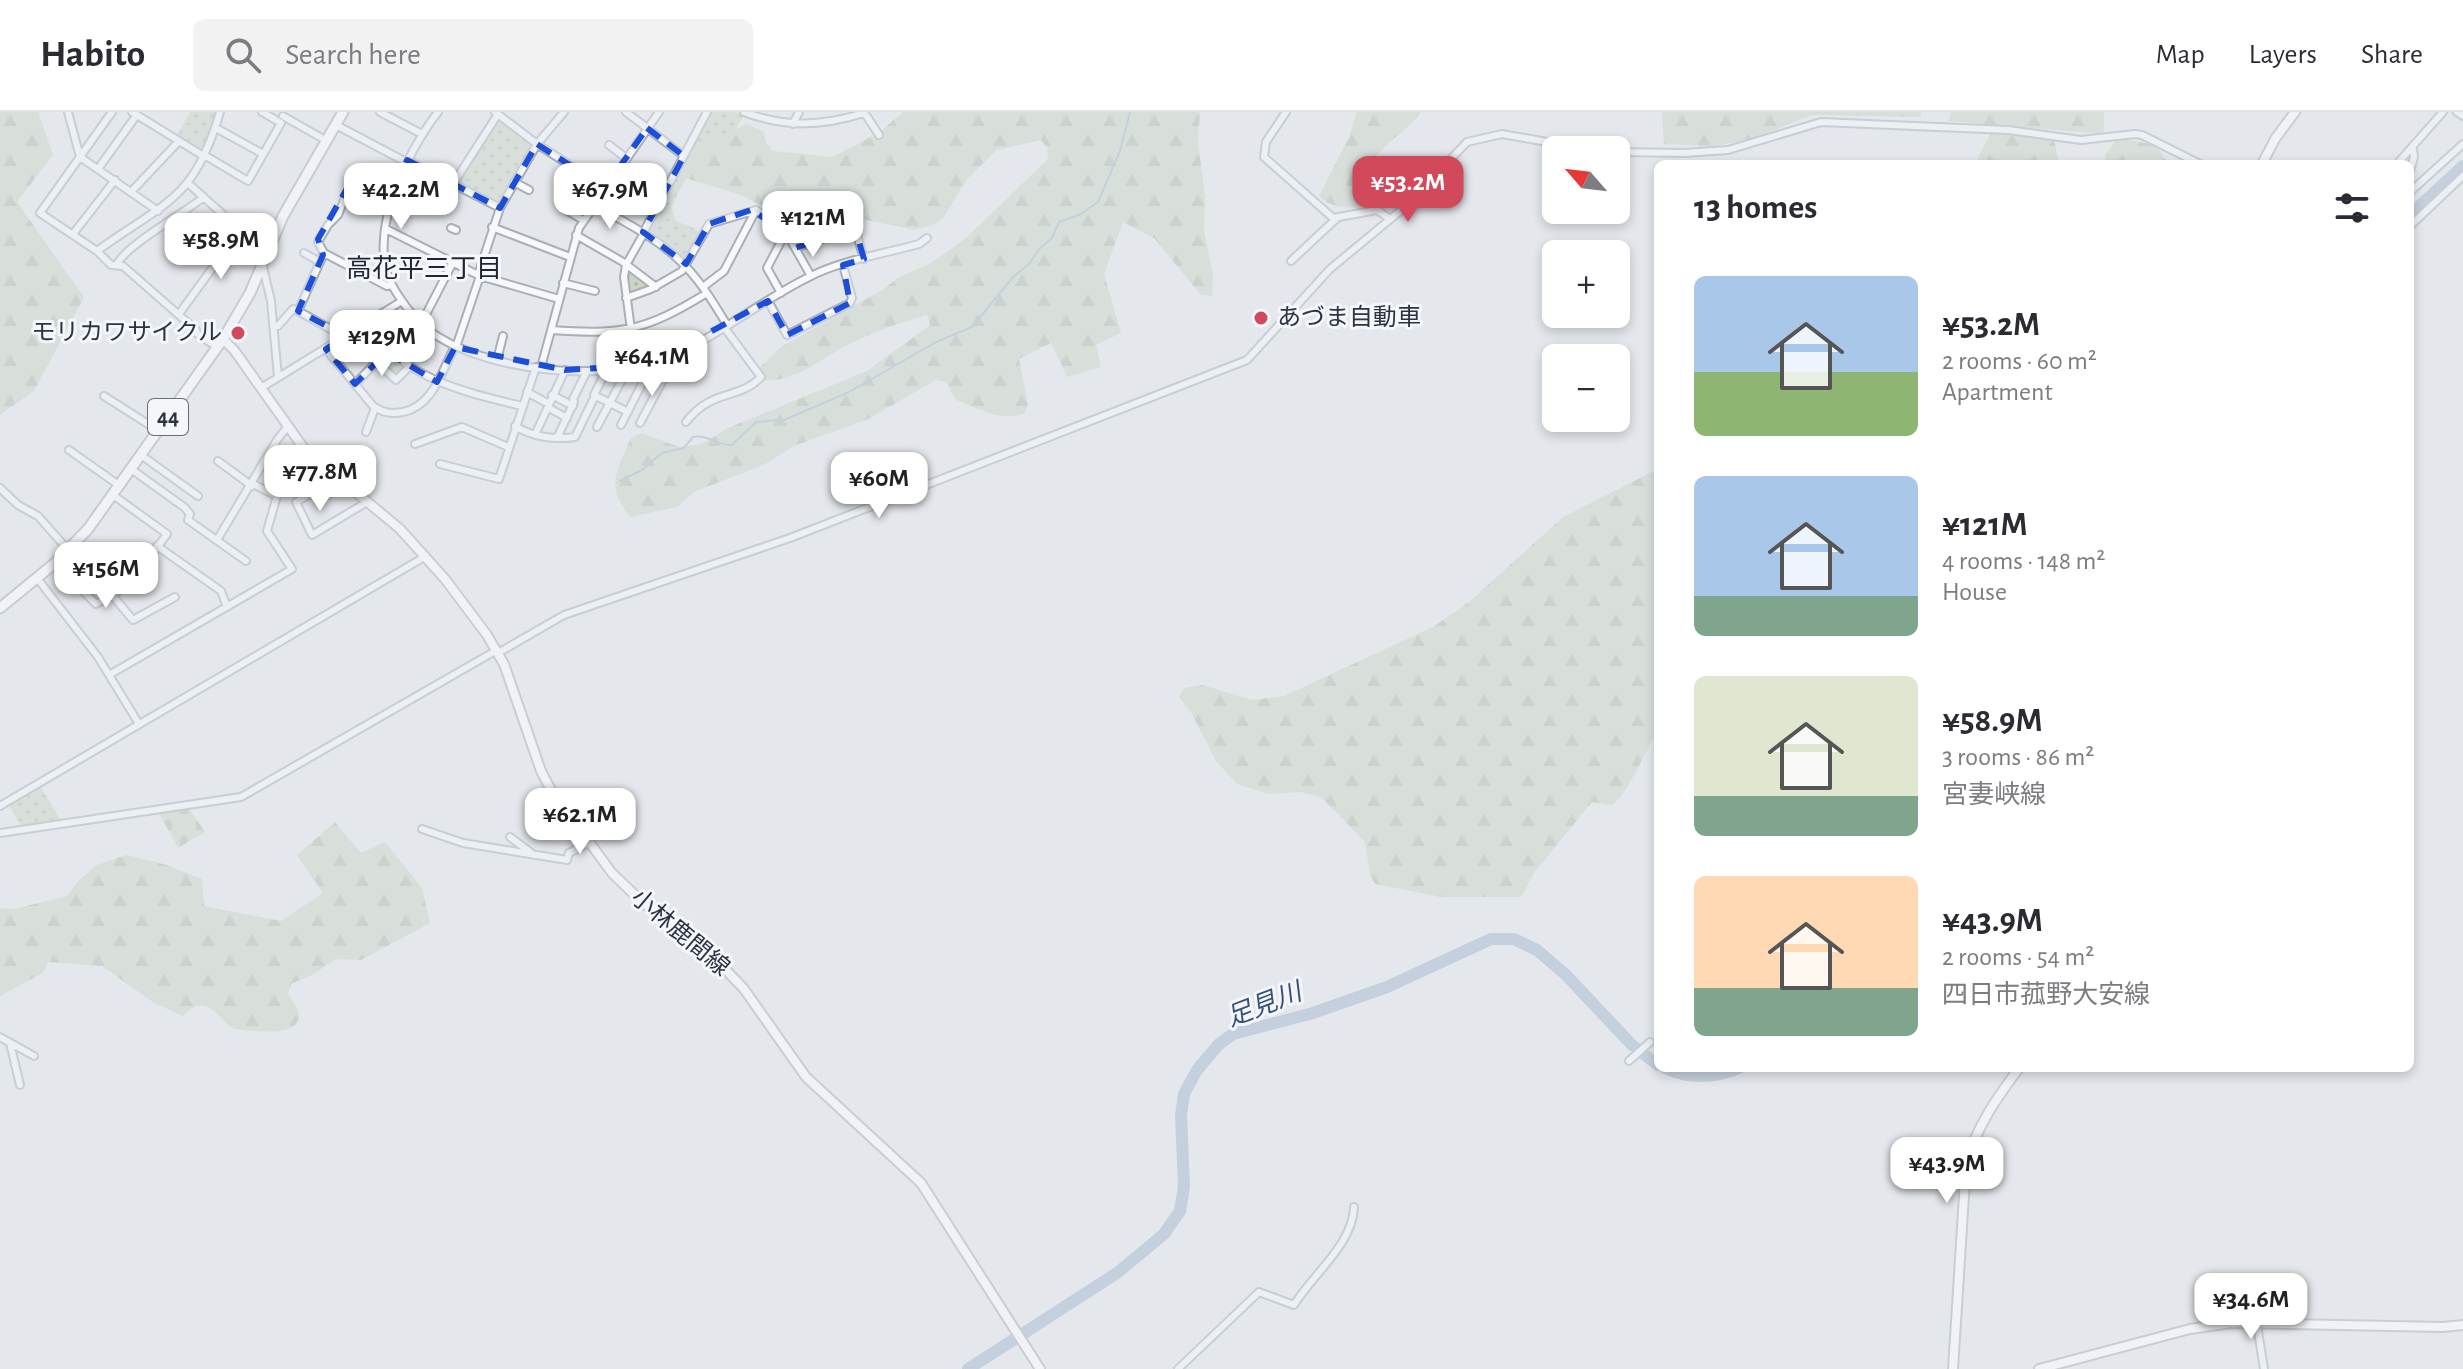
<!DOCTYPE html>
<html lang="en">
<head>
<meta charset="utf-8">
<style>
	:root { --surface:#fff; --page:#f2f2f3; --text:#2b2b33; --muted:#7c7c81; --line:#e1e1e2; --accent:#d1495b }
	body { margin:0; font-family:"Alegreya Sans","Noto Sans JP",sans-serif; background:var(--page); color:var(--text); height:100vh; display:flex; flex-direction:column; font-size:30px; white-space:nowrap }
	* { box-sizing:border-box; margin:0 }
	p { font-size:26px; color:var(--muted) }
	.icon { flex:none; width:44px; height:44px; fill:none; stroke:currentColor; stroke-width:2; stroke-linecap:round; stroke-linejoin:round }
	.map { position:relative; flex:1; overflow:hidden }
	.sheet { position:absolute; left:1654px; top:48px; width:760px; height:912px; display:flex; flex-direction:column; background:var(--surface); border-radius:12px; box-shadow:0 4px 12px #0003 }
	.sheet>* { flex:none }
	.needle { width:52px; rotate:298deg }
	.tools { position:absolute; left:1542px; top:24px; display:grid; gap:16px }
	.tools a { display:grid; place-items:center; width:88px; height:88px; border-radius:12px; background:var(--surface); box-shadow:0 4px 12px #0003; font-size:40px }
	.price { position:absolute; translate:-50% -68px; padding:0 18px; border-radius:16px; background:#fff; color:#222; font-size:26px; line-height:52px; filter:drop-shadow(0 2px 4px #0008) }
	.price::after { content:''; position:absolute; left:50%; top:48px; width:24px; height:18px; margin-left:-12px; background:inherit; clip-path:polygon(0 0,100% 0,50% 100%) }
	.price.current { background:var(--accent); color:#fff }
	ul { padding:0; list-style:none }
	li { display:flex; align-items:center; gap:24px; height:200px; padding:0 40px }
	li span { display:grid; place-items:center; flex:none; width:224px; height:160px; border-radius:12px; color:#555 }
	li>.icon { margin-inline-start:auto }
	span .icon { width:96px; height:96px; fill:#fffc; stroke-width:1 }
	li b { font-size:34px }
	h2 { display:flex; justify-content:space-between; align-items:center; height:96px; padding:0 40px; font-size:34px }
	header { display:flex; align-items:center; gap:48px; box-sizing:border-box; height:112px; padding:0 40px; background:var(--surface); border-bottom:2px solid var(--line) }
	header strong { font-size:38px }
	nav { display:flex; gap:44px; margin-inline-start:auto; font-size:28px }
	.search { width:560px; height:72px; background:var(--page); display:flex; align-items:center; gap:20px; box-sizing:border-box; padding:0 28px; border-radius:12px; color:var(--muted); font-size:30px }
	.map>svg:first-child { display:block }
	.grass { fill:url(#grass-dots) }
	.forest { fill:url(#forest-firs) }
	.cemetery { fill:url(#cemetery-stones) }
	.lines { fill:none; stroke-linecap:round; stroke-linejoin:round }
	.stream { stroke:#9fb4cc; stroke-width:2 }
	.river { stroke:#9fb4cc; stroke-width:12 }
	.minor-casing { stroke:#a9aeb7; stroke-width:10 }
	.secondary-casing { stroke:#a9aeb7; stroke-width:12 }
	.primary-casing { stroke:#a3abb8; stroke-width:13 }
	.minor { stroke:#f7f8fa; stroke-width:6 }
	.secondary { stroke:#fff; stroke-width:8 }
	.primary { stroke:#fff; stroke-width:9 }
	.marked { fill:none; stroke:#1d4ed8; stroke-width:6; stroke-dasharray:16 10; stroke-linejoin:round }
	.poi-dot { fill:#d1495b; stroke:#f4f6f9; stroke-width:3 }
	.labels { text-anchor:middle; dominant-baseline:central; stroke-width:6; stroke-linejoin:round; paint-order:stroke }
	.shield { fill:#f4f6f9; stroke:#676e7b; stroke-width:2 }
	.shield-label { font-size:22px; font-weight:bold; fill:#2b3445 }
	.poi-label { font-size:24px; fill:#2b3445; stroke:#f4f6f9; text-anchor:start }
	.street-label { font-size:24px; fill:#2b3445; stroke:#f4f6f9 }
	.neighbourhood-label { font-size:26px; fill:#1d2536; stroke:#f4f6f9 }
	.water-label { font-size:26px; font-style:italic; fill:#34527a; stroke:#f4f6f9 }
</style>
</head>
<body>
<header>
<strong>Habito</strong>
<div class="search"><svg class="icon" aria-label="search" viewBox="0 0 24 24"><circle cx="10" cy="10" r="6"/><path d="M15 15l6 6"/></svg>Search here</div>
<nav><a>Map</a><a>Layers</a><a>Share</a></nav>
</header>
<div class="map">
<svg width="2463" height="1257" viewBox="0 0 2463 1257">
	<defs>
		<pattern id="grass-dots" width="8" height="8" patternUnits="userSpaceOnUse" patternTransform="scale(2)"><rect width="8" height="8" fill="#c9d6c5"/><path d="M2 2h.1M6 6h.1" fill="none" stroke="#adb8ab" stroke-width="1.8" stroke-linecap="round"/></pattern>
		<pattern id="forest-firs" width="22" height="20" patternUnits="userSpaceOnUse" patternTransform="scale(2)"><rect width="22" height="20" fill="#c9d6c5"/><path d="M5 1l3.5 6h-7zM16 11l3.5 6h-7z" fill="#adb8ab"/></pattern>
		<pattern id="cemetery-stones" width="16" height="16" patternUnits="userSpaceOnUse" patternTransform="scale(2)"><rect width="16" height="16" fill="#c9d6c5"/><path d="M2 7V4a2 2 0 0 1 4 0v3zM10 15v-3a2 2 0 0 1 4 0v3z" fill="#adb8ab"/></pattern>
	</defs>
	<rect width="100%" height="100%" fill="#e4e7ec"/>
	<path class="grass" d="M 190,0 L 216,0 L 204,39 L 201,39 L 177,24 Z
		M 709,0 L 736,0 L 744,3 L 727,31 L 701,39 L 671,94 L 676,109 L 696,117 L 700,123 L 685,147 L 647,116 Z
		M 497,4 L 533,33 L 496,91 L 456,71 Z
		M 630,158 L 650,172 L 650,175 L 630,183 L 627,181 L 627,159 Z
		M 387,242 L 404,253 L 404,256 L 398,263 L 394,263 L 381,252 L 381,249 Z
		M 40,674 L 62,710 L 22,715 L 8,691 Z"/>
	<path class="forest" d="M 0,0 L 38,0 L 53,43 L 17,90 L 84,185 L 34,279 L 0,303 Z
		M 903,0 L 1200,0 L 1198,30 L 1205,84 L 1204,118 L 1213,163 L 1212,184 L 1201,183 L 1154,126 L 1123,110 L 1104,162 L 1121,221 L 1096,233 L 1101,255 L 1067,265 L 1051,231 L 1019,247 L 1028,292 L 1025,301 C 1003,311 977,296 956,288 L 946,270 L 936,268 L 868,307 L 794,334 L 765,352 L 694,380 L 677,395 L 630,405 C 605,372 616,361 631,326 L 641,321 L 680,335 L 702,332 L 728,316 L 867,259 L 930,213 L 927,203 C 902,210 874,220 851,231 C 821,246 789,277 754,266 L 759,256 L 781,235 L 882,178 L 898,166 L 929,152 L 965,127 L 1048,47 L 1047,36 L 1041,28 L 997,38 L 967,67 L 944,105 L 936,112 L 915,118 L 833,101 L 789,108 L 741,83 L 679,64 L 689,45 L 716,26 L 747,12 L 764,20 L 766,31 L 773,39 L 833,45 L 880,20 Z
		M 1357,0 L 1421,0 C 1406,21 1380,33 1368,56 L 1384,68 L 1395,85 L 1390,93 C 1367,94 1335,102 1319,84 L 1349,25 Z
		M 1662,0 L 1921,0 L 1921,5 L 1812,3 L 1752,27 L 1716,34 L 1664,32 Z
		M 1951,0 L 2104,0 L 2104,22 L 1949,9 Z
		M 1991,20 L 2054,27 L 2059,52 L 1975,52 Z
		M 2118,26 L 2156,33 L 2168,52 L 2105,52 L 2105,43 Z
		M 1658,357 L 1658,618 C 1645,638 1629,681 1612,693 L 1592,690 L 1534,761 L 1521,785 L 1441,785 L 1375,772 L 1370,763 L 1365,730 L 1321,685 L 1300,680 L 1268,682 L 1237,672 L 1216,649 L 1192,602 L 1179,585 L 1184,576 L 1203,573 L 1252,588 L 1284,584 L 1433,515 L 1469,490 L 1563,405 Z
		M 335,710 L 361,741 L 385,730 L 422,776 L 430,811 L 361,848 L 336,847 L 314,862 L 291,872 L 288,882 C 291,888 300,897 299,905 C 296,927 249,918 234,917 C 217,906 206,878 183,904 L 154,891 L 102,854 L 48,850 L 43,861 L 0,884 L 0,796 L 14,797 L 67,784 L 80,767 L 97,753 L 126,743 L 167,753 L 202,767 L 204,794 L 281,809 L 323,781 L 297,743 Z"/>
	<path class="cemetery" d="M 188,695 L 205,720 L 178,736 L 158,699 Z"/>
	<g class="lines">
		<path class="stream" d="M 620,369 L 642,358 L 662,341 L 684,336 L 693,325 C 708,322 718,334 732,333 L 756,310 L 784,308 L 849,280 L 936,230 L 972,215 L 1013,165 L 1029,152 L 1039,137 L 1052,126 L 1059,110 L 1081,102 L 1098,90 L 1120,39 L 1130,0"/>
		<path class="river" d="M 2410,103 L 2463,54
			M 1665,956 C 1689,967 1715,966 1739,956
			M 968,1257 L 1117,1161 L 1164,1122 L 1180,1099 L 1184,1074 L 1181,1003 L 1184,982 L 1197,958 L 1219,932 L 1233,922 L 1313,901 L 1387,875 L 1491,827 L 1514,827 L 1537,838 L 1566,863 L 1632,933 L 1658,953"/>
		<g class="minor-casing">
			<path id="minor" d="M 68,0 L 80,45 L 158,99
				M 112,0 L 40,101 L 97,139 L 111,153 L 123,154 L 196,218 L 195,220 L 217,235
				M 132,0 L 205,45
				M 380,0 L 422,22
				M 438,0 C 406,42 362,128 396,180 C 407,197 419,213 437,224 C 495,261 609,271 672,244 C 720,223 762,188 809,165 C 842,148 883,142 919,132 L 927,126
				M 495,0 L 537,32 L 605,76
				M 626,0 L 684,44
				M 744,0 C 785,16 823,14 864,1
				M 864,0 L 879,23
				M 1286,0 L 1266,30 L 1264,45 L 1333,106 L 1377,98 L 1390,107
				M 2457,0 L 2463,4
				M 283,4 L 327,29
				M 793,12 L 799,0
				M 336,13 L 406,50
				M 216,16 L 263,42
				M 609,33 L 626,46
				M 1616,40 L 1684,41 L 1728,38 L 1821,10 L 2008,18 L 2081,28 L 2135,22 L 2142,23 L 2200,52
				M 206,44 L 248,69 L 281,11 L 262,0
				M 407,48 L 500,96
				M 2397,52 L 2443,0
				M 98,57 L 136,4
				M 2410,59 L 2414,45 L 2413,37
				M 514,70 L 529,78
				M 189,72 L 240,118 L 268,134
				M 453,72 L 498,2
				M 131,80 L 179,29
				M 2410,80 L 2463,32
				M 391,88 L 352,68 L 338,103 L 328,113 L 318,130 L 324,141 L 387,174 L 392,173
				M 593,92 C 622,109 654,124 678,147 C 699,166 713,190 727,213
				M 566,98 L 583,108
				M 756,98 L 786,120 L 811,164
				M 2410,114 L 2463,64
				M 492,115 L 570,145
				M 451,116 L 456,118
				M 386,117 L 480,164 L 559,187
				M 643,121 L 707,0
				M 73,122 L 115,68
				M 576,123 L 623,150 L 656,175
				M 795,136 L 855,116 L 864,147
				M 97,139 C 166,89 194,89 220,0
				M 304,141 L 320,150
				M 324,141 L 298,199 L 345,225
				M 1291,149 L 1337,106
				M 262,151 L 271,189 L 278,265
				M 117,153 C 122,136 187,99 204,85
				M 478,163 L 500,96 L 537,32 L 564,0
				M 563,171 L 595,179
				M 781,181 L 767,156 L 786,120
				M 626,186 L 651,177 L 682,159 L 709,112 L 756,98 L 724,159 L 703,175
				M 768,189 L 787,223 L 850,191 L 852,186 L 843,153
				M 179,202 L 240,118
				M 367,212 C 405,267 460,279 522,294
				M 421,212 L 452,152
				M 278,214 L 293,197 L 298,199
				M 551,218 C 623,223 645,219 707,181
				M 456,235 L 480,164
				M 326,237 L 373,294 C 383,301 391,302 403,300 C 433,294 442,259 455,234
				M 497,248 L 503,224
				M 377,250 L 396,268 L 409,255
				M 541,255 L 579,116 L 659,0
				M 636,255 L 624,165 L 626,153 L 644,121
				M 606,259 L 594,283 L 628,300
				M 355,272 L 388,238
				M 261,276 L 402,189
				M 527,280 L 549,292
				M 552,283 L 573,294
				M 104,284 L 159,319
				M 549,296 L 567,306
				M 686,310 C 712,276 740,288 761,265 L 724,215
				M 640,311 L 672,251 L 672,244
				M 621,313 L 649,258 L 648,253
				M 515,314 C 532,325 555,328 575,325 L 595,284
				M 597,315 L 624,264 L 625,257
				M 366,320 L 375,296
				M 535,323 L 565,258
				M 557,326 L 574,290 L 573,287 L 587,259
				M 415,332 L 462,315 L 508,335
				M 69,338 L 120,374
				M 141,343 L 198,384
				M 218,349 L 252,374
				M 440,352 L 499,367 L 536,255
				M 131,357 L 184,395 L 190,402 L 188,408 L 246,449
				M 339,366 L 296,390 L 312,423 L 367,390
				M 253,372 L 277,384 L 292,351 L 305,338
				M 0,376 L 18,393 L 38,404 L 68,438
				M 113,383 L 167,422 L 132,470 L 112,483 L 133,508 L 175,485
				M 217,428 L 277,328 L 288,314
				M 157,434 L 221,479 L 227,495
				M 55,451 L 96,492 L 112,483
				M 37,466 L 98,545 L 139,612
				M 498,541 L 564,503 L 790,426 L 1247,248 L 1330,157 L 1405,95 L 1467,30 L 1502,22 L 1592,38
				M 109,563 L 292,457 L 267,419 L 277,384
				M 0,694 L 426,444
				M 422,717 L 463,731 L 567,748 L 569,741 L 590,730
				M 0,721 L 241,685 L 497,538
				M 510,725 L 534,743
				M 0,925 L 34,944
				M 10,931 L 20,973
				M 1629,949 L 1650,930
				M 2257,1213 L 2264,1257
				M 1178,1257 L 1259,1180 L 1294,1193 C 1313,1162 1353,1132 1354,1095"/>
		</g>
		<g class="secondary-casing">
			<path id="secondary" d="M 2262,52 L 2275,27 L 2295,0
				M 223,227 L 234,238 L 305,338 L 400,417 L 445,467 L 487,523 L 504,552 L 541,659 L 551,678 L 612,761 L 640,788 L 724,856 L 744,877 L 806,965 L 921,1071 L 1040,1257
				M 1953,1257 L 1966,1052 C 1977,1014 1996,987 2019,956
				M 2039,1257 L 2190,1217 L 2231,1211 L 2443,1215 L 2463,1213"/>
		</g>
		<g class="primary-casing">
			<path id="primary" d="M 0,496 L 55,451 L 88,417 L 223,227 L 250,181 L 283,104 L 343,0"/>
		</g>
		<use href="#minor" class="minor"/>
		<use href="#secondary" class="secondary"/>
		<use href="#primary" class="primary"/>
	</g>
	<path d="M0 0H2463V1257H0ZM 647,16 L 684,44 L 643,120 L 686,152 L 709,112 L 751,98 L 783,117 L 795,136 L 855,116 L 864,147 L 843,153 L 850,191 L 787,223 L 768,189 L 648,253 L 565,258 L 455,235 L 437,270 L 387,240 L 355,272 L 326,237 L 346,224 L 298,199 L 323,143 L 318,127 L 352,68 L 391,88 L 407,48 L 500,96 L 537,32 L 605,76 Z" fill="#e4e7ec" fill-opacity=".55" fill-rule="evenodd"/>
	<path class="marked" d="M 647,16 L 684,44 L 643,120 L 686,152 L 709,112 L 751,98 L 783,117 L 795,136 L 855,116 L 864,147 L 843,153 L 850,191 L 787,223 L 768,189 L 648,253 L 565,258 L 455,235 L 437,270 L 387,240 L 355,272 L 326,237 L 346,224 L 298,199 L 323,143 L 318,127 L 352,68 L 391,88 L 407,48 L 500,96 L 537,32 L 605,76 Z"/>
	<g class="poi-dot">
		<circle cx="1261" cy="206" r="8"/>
		<circle cx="238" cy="221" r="8"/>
	</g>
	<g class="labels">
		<rect class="shield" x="148" y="287" width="40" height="36" rx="6"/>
		<g class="shield-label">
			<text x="168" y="305">44</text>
		</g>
		<g class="poi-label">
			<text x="1277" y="206">あづま自動車</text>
			<text x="222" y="221" text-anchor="end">モリカワサイクル</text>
		</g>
		<g class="street-label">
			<text transform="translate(680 821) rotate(40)">小林鹿間線</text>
		</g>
		<g class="neighbourhood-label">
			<text x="424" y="157">高花平三丁目</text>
		</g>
		<g class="water-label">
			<text transform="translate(1264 893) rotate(-21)">足見川</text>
		</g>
	</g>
</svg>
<div class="tools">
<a><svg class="needle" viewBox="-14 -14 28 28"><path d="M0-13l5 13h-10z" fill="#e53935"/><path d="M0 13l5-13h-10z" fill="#7c7c81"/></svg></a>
<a>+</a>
<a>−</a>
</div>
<b class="price current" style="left:1408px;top:112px">¥53.2M</b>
<b class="price" style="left:401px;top:119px">¥42.2M</b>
<b class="price" style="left:610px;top:119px">¥67.9M</b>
<b class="price" style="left:813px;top:147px">¥121M</b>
<b class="price" style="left:221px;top:169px">¥58.9M</b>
<b class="price" style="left:382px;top:266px">¥129M</b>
<b class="price" style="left:652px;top:286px">¥64.1M</b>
<b class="price" style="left:320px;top:401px">¥77.8M</b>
<b class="price" style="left:879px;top:408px">¥60M</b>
<b class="price" style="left:106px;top:498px">¥156M</b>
<b class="price" style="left:580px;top:744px">¥62.1M</b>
<b class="price" style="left:1947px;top:1093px">¥43.9M</b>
<b class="price" style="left:2251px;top:1229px">¥34.6M</b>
<section class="sheet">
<h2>13 homes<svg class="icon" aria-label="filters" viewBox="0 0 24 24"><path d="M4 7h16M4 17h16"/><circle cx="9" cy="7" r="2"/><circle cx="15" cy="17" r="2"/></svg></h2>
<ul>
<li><span style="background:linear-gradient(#a9c7e8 60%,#8fb573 0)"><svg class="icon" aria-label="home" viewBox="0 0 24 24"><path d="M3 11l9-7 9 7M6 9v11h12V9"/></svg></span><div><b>¥53.2M</b><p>2 rooms · 60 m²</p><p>Apartment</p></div></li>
<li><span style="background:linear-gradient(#a9c7e8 75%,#7fa58c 0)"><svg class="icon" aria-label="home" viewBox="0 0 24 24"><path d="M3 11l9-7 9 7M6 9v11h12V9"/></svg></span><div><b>¥121M</b><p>4 rooms · 148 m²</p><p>House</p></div></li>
<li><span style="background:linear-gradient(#dfe7d0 75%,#7fa58c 0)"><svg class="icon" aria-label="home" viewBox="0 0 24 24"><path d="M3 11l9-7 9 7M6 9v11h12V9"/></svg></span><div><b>¥58.9M</b><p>3 rooms · 86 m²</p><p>宮妻峡線</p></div></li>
<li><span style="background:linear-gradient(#ffd9b3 70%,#7fa58c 0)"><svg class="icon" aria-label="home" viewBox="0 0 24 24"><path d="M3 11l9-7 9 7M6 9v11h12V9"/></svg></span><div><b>¥43.9M</b><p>2 rooms · 54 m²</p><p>四日市菰野大安線</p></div></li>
</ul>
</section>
</div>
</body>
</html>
